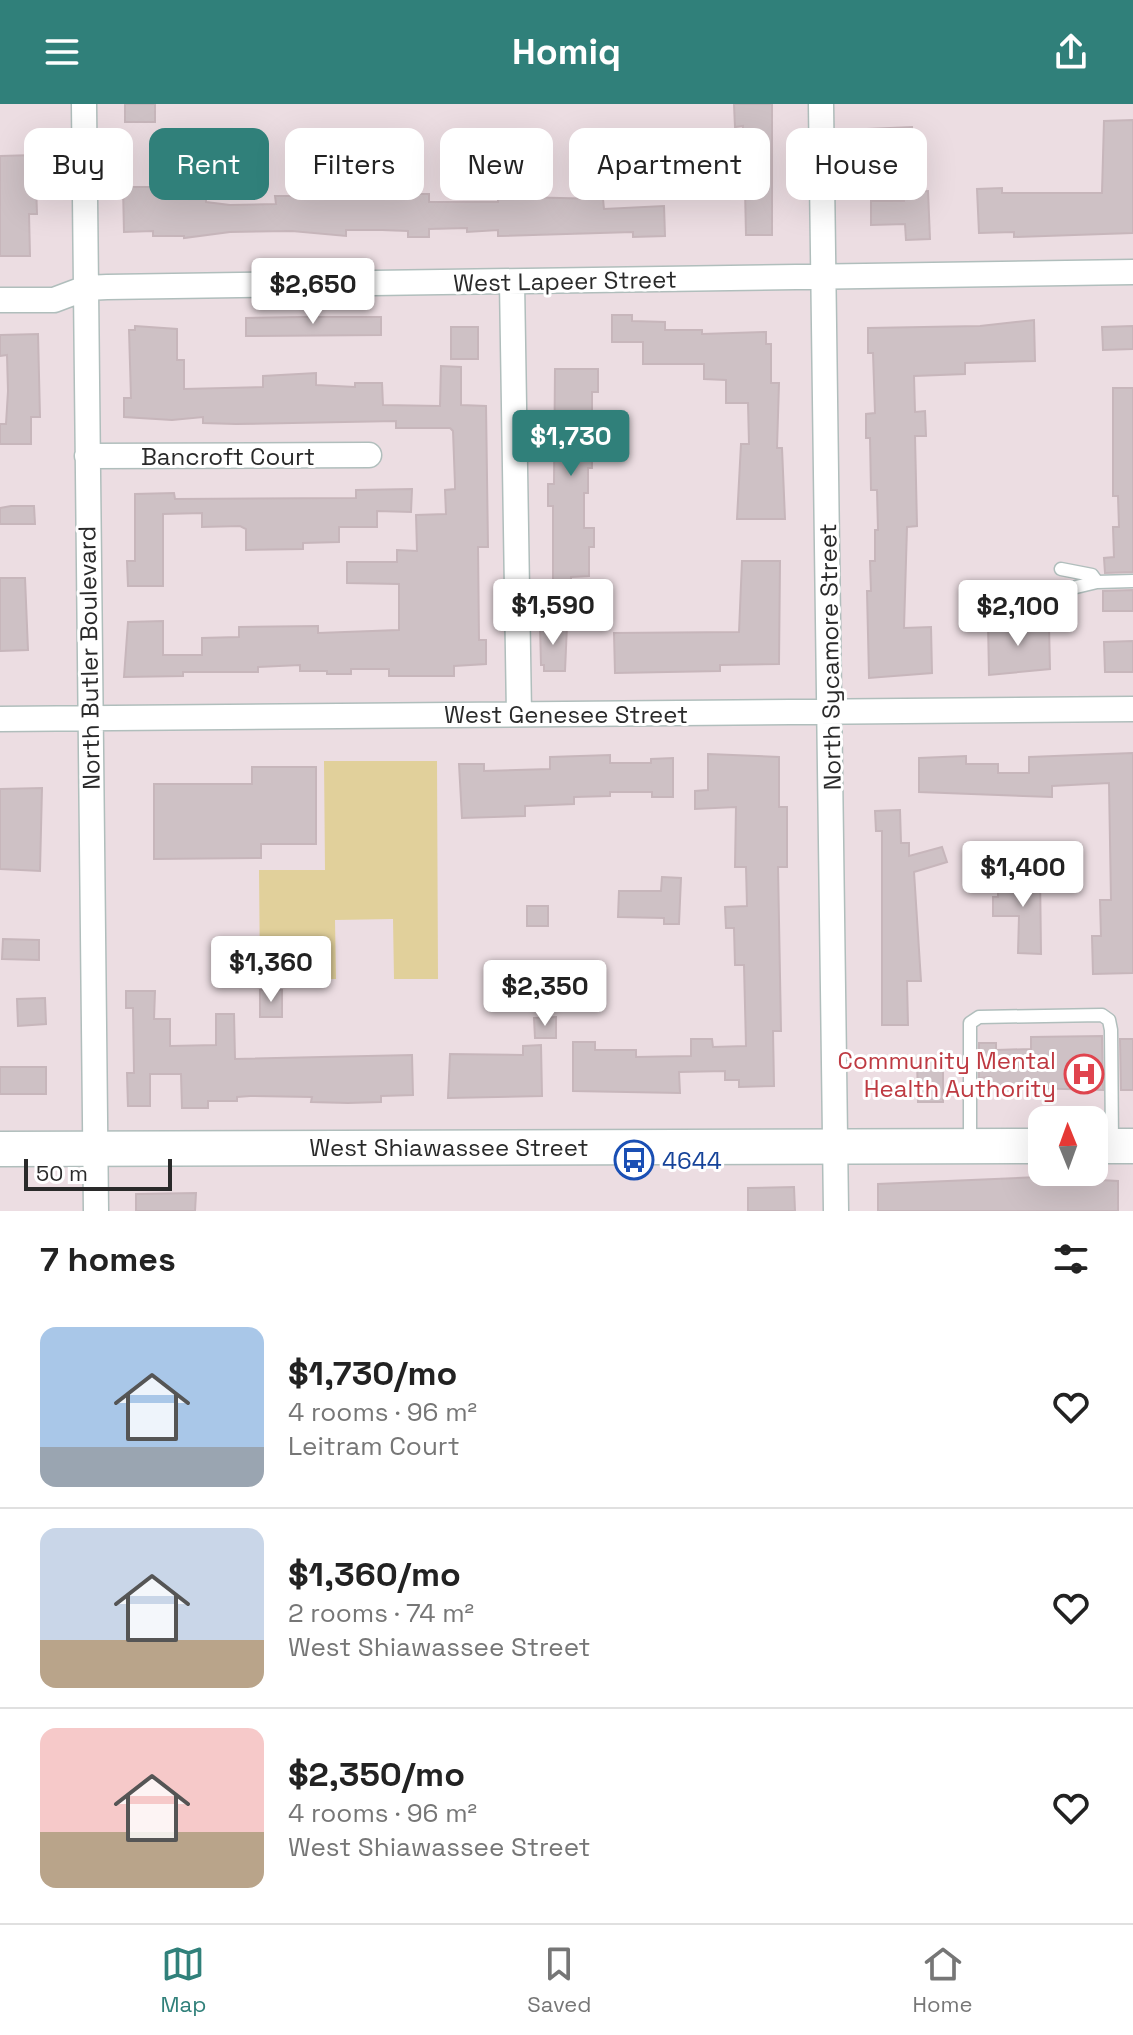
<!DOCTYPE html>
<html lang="en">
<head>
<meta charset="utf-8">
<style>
	:root { --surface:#fff; --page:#f2f2f2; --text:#222; --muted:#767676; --line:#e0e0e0; --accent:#30807a }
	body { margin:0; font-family:"Space Grotesk",sans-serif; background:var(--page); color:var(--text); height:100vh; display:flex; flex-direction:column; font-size:30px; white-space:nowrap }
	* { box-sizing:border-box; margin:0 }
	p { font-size:26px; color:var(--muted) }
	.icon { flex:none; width:44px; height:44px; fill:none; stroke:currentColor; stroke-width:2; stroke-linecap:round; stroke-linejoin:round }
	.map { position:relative; height:1107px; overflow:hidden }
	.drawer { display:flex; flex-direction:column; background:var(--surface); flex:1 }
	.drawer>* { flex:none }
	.banner { position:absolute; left:24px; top:24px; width:1086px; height:72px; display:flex; gap:16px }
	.needle { width:52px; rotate:359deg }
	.tools { position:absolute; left:1028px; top:1002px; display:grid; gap:16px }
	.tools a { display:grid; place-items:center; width:80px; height:80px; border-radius:16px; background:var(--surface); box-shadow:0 8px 32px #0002; font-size:40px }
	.scale { position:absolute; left:24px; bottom:20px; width:148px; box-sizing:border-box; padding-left:8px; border:4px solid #2a2a2a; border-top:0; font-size:22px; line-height:28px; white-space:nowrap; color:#2a2a2a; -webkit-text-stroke:6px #fff; paint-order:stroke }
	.price { position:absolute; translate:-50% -68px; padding:0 18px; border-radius:8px; background:#fff; color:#222; font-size:26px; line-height:52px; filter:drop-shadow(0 2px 4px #0008) }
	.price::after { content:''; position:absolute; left:50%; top:48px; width:24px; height:18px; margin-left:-12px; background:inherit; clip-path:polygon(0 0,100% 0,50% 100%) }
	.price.active { background:var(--accent); color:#fff }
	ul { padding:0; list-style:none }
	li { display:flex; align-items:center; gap:24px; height:200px; padding:0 40px }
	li+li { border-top:2px solid var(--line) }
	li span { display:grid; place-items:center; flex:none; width:224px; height:160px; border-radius:16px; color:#555 }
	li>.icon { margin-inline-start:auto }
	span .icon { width:96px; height:96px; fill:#fffc; stroke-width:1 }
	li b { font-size:34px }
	h2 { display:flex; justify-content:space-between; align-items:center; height:96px; padding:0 40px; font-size:34px }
	.tag { padding:0 28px; border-radius:16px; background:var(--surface); box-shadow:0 8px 32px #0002; font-size:28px; line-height:72px }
	.tag.active { background:var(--accent); color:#fff }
	header { display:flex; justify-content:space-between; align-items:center; height:104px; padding:0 40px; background:var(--accent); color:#fff; font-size:36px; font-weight:700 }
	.tab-bar { display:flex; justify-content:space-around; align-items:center; height:112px; border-top:2px solid var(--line); background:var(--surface); font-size:22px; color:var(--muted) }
	.tab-bar a { display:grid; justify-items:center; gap:4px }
	.tab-bar .active { color:var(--accent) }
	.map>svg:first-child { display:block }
	.green { fill:#e1d09b }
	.building { fill:#cec1c5; stroke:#c7b6bb; stroke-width:2 }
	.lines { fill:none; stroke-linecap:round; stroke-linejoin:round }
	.lane-casing { stroke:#b0bebc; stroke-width:15 }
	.street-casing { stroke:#b0bebc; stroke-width:27 }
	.secondary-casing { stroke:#b0bebc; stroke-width:37 }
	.lane { stroke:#fff; stroke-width:12 }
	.street { stroke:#fff; stroke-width:24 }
	.secondary { stroke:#fff; stroke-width:34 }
	.labels { text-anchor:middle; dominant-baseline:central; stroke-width:6; stroke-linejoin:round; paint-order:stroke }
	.street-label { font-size:24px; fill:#2a2a2a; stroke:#fff }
	.health-label { font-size:24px; fill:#be3a42; stroke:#fff; text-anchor:end }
	.transit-label { font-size:24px; fill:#164399; stroke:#fff; text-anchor:start }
</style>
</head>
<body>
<header><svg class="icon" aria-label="menu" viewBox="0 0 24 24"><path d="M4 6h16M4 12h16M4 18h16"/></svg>Homiq<svg class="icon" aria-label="share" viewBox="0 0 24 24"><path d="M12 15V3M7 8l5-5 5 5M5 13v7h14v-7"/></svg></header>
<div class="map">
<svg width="1133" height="1107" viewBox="0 0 1133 1107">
	<rect width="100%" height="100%" fill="#ecdde2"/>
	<path class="green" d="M 324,657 L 437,657 L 438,875 L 394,875 L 393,815 L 335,816 L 336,875 L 260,876 L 259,766 L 325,766 Z"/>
	<path class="building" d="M 125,0 L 155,0 L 155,18 L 125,18 Z
		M 734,0 L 772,0 L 772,131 L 746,131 L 745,85 L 740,85 L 743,22 L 735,23 Z
		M 1133,16 L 1133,129 L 1014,133 L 1014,128 L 979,129 L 977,85 L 1002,84 L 1002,89 L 1102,89 L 1104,17 Z
		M 912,23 L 913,47 L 869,49 L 868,25 Z
		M 376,43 L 376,54 L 404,54 L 404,90 L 429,90 L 429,98 L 498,98 L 498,86 L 517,85 L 517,93 L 603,95 L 604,105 L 664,102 L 665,132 L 633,133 L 633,128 L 498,132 L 498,126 L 467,128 L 467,124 L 429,125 L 429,133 L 408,133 L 408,127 L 382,126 L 346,126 L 346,132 L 292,127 L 230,128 L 184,134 L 184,132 L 153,132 L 153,127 L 124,128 L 123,83 L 153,83 L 152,73 L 176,72 L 176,94 L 206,94 L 206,98 L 230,101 L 276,100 L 275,92 L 351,92 L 351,85 L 355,85 L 354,44 Z
		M 35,51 L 37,110 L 29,110 L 30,152 L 0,152 L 0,52 Z
		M 928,87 L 930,135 L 906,136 L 905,120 L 871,121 L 871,97 L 904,97 L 904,88 Z
		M 612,211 L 632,211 L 632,217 L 665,218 L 665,226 L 702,226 L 702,230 L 766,228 L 766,240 L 771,240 L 771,279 L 779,279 L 777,344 L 782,344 L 785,415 L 737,415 L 741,340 L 749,340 L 748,299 L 726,299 L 726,276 L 704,275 L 704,260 L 643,260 L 643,238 L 612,238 Z
		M 303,213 L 381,213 L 381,231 L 246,232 L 246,214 Z
		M 1034,216 L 1035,257 L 965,259 L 965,270 L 914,272 L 915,308 L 925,307 L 926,332 L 915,332 L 917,422 L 907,423 L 904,524 L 931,523 L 932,569 L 869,574 L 867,487 L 871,487 L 870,457 L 875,457 L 875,426 L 878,426 L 877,386 L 871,386 L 870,334 L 866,334 L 866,310 L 875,309 L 873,249 L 868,249 L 868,224 L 980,222 Z
		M 135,222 L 177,225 L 177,256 L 184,256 L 184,285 L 263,283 L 263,272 L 316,269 L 316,281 L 355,283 L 355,279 L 382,279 L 383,301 L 440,302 L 441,262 L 461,263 L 461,301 L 486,302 L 488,443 L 478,443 L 479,536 L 486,536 L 486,560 L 454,562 L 454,572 L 389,572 L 389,565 L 351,565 L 351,570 L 327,570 L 327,567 L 300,567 L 300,561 L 258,563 L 258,568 L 183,568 L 183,572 L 124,573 L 128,518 L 163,517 L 163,551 L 202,551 L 202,534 L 239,533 L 239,523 L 318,522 L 318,529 L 399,526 L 399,480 L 347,479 L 347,458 L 397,458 L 397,446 L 417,447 L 416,411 L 446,410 L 445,386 L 455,385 L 455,381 L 453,327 L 450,324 L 396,324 L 396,317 L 236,320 L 203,319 L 203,313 L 172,316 L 124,313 L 124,294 L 131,294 L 129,226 L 135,226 Z
		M 1133,222 L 1133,245 L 1103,246 L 1102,223 Z
		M 451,223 L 478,223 L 478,255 L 451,255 Z
		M 38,230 L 40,313 L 31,313 L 31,340 L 0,340 L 0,320 L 6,320 L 8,287 L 7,251 L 0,252 L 0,231 Z
		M 555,265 L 598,265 L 598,288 L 592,288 L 592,364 L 588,364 L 588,389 L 584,389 L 584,424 L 594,424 L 594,443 L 589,443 L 589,472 L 571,473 L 571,501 L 553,500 L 553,402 L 548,402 L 548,380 L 554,380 Z
		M 1113,284 L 1133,284 L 1133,468 L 1105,469 L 1104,454 L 1114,453 L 1113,423 L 1119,423 L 1118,392 L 1113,392 Z
		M 412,385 L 411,408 L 377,407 L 377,423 L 339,423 L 339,438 L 303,439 L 303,445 L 246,446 L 246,425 L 240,422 L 202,423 L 202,409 L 163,410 L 163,482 L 128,482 L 127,457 L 135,457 L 135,390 L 174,389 L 175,395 L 356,394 L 356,386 Z
		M 11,402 L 34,402 L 35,420 L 0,420 L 0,404 Z
		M 742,457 L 780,457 L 779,560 L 720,561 L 720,567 L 615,569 L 614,529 L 739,528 Z
		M 0,474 L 25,474 L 28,546 L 0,547 Z
		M 1133,486 L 1133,507 L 1103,507 L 1103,487 Z
		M 1017,518 L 1017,523 L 1049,522 L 1050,565 L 989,571 L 988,519 Z
		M 540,521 L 567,521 L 565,567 L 544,567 L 544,561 L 541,561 Z
		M 1133,537 L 1133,568 L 1105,568 L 1104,538 Z
		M 1133,649 L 1133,869 L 1093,870 L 1092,832 L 1101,832 L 1100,796 L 1111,796 L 1109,679 L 1052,682 L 1052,693 L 919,688 L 919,654 L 966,652 L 966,660 L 998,660 L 998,669 L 1029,669 L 1029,653 Z
		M 708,650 L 779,653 L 779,703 L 787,703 L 787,763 L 778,763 L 781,927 L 773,927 L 774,982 L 739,983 L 739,976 L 725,976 L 725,967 L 679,968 L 680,989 L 573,987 L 573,938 L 595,938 L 595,946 L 636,946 L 636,953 L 691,952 L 691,935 L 712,935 L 713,943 L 746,942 L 744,861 L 735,861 L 734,824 L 726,824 L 725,803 L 747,802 L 746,763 L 735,763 L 736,703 L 695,705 L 695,687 L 708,686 Z
		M 610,651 L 610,659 L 651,659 L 651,655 L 673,654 L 673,693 L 652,693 L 652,688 L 610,688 L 610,692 L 574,693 L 574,700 L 525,702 L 525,712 L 462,714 L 459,660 L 484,660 L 484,667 L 550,665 L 550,653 Z
		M 252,663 L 316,663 L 316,740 L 261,740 L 261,754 L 154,755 L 154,680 L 252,680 Z
		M 42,684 L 40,767 L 0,765 L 0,685 Z
		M 900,706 L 901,739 L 909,739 L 909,752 L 942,743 L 947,758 L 914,768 L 921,877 L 907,877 L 908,921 L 882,921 L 882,727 L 876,727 L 875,707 Z
		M 1020,767 L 1040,767 L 1041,850 L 1018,849 L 1019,812 L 993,812 L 993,793 L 998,793 L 998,777 L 1020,777 Z
		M 662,773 L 681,774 L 679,820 L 664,820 L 664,814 L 618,813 L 619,787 L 661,787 Z
		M 527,802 L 548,802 L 548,822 L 527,822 Z
		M 3,835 L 39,836 L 39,856 L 2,855 Z
		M 260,886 L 282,886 L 282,913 L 260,913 Z
		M 126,887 L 155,887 L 154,915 L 170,915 L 170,942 L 216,941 L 216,910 L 234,910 L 235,955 L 412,951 L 413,991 L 381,992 L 381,998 L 348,999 L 311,998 L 312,993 L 250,992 L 237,993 L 237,997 L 208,997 L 208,1004 L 182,1004 L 181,970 L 150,970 L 150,1002 L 128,1002 L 127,969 L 134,969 L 133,904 L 126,904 Z
		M 45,894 L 46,920 L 18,922 L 17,895 Z
		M 556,913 L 556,934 L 535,934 L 534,914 Z
		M 1102,932 L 1103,986 L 991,983 L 991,973 L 979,974 L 979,939 L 996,939 L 996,946 L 1031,945 L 1031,933 Z
		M 1120,935 L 1133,935 L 1133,986 L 1121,986 Z
		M 541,941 L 542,992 L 448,994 L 450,950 L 523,951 L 523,942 Z
		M 943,953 L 943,998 L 918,998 L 917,954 Z
		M 0,963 L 46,963 L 46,990 L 0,990 Z
		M 1039,1073 L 1118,1077 L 1118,1107 L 878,1107 L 878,1080 Z
		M 794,1083 L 795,1107 L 748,1107 L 748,1084 Z
		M 196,1089 L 195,1107 L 136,1107 L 136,1090 Z"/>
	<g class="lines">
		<g class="lane-casing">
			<path id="lane" d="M 1061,465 L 1092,471 L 1097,478
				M 1072,484 L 1097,478 L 1133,477
				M 970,1039 L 970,919 L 979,913 L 1102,911 L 1109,916 L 1111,926 L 1112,1039"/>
		</g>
		<g class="street-casing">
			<path id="street" d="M 84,0 L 96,1107
				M 821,0 L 836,1107
				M 512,178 L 519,610
				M 0,196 L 54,196 L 86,184 L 107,183 L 1133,168
				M 87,352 L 369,351
				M 0,615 L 1133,605"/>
		</g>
		<g class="secondary-casing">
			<path id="secondary" d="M 1094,1042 L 1133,1042
				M 0,1045 L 1042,1042"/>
		</g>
		<use href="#lane" class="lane"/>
		<use href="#street" class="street"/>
		<use href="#secondary" class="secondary"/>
	</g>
	<defs>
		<g id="hospital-ring" transform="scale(2)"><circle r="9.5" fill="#fff" stroke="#e0444e" stroke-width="1.5"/><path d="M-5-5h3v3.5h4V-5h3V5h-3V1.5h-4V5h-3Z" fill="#e0444e"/></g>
		<g id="bus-ring" transform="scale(2)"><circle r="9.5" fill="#fff" stroke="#1a4fb4" stroke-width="1.5"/><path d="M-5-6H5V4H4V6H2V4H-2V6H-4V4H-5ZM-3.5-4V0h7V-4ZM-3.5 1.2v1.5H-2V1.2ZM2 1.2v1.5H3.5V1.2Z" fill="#1a4fb4"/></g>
	</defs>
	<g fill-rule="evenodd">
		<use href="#hospital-ring" x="1084" y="970"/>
		<use href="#bus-ring" x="634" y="1056"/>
	</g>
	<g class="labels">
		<g class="street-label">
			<text transform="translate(565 177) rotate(-1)">West Lapeer Street</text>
			<text x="228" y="352">Bancroft Court</text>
			<text transform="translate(830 553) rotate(-91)">North Sycamore Street</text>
			<text transform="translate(89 554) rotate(-91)">North Butler Boulevard</text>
			<text x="566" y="610">West Genesee Street</text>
			<text x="449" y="1043">West Shiawassee Street</text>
		</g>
		<g class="health-label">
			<text x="1056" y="956">Community Mental<tspan x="1056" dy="28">Health Authority</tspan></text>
		</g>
		<g class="transit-label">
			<text x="662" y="1056">4644</text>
		</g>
	</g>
</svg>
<div class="tools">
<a><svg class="needle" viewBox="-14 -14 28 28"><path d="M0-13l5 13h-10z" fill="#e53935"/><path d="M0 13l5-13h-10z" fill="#767676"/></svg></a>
</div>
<div class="scale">50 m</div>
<b class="price" style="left:313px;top:222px">$2,650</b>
<b class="price active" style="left:571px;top:374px">$1,730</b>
<b class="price" style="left:553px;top:543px">$1,590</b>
<b class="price" style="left:1018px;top:544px">$2,100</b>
<b class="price" style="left:1023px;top:805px">$1,400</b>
<b class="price" style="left:271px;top:900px">$1,360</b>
<b class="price" style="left:545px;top:924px">$2,350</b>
<div class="banner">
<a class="tag">Buy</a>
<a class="tag active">Rent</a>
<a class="tag">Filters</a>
<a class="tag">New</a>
<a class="tag">Apartment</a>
<a class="tag">House</a>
</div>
</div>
<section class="drawer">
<h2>7 homes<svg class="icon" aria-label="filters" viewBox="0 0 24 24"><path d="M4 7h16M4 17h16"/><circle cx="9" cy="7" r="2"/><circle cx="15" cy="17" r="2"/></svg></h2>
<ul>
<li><span style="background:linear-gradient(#a9c7e8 75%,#9aa5b1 0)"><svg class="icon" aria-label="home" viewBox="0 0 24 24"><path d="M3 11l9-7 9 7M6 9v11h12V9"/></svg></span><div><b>$1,730/mo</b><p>4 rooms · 96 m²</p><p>Leitram Court</p></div><svg class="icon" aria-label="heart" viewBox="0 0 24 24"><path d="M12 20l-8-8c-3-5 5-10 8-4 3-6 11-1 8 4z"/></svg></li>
<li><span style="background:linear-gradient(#c9d6e8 70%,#b9a48a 0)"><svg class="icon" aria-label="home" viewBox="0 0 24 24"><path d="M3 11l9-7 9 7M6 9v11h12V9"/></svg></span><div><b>$1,360/mo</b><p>2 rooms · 74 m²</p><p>West Shiawassee Street</p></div><svg class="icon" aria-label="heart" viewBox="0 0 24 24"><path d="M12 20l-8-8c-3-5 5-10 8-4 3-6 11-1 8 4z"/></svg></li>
<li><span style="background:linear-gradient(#f6c9c9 65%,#b9a48a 0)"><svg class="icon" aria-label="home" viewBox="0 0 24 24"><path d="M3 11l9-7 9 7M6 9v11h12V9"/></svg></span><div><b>$2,350/mo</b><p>4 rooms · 96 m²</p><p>West Shiawassee Street</p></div><svg class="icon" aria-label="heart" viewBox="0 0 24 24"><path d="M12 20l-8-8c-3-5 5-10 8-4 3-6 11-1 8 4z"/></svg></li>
</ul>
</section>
<nav class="tab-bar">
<a class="active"><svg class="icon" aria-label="map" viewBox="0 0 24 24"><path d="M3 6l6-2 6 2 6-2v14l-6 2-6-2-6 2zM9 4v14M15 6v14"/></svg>Map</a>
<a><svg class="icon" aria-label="saved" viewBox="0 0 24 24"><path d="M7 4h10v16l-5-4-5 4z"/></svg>Saved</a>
<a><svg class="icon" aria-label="home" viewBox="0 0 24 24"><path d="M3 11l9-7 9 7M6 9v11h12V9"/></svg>Home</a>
</nav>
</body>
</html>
